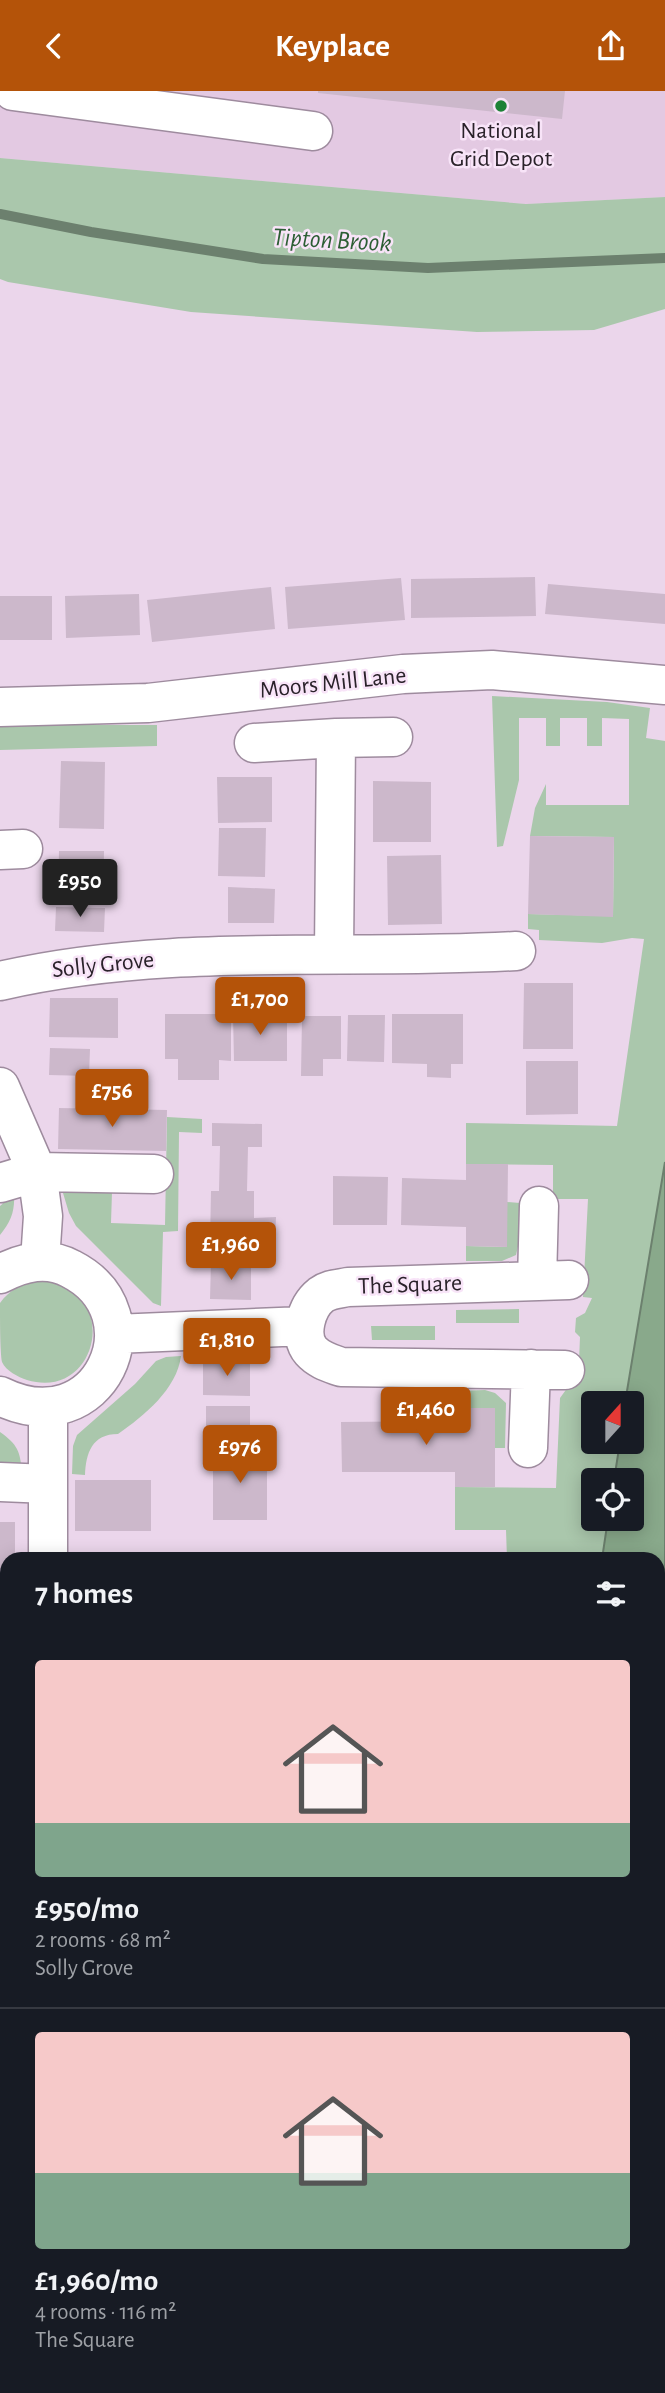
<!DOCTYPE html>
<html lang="en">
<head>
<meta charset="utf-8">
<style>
	:root { --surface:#171b24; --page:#242831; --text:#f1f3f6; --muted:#9ea1a6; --line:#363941; --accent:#b45309 }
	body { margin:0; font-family:"Alegreya Sans",sans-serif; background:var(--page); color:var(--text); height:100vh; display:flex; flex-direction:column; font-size:26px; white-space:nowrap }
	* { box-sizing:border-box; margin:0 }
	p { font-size:23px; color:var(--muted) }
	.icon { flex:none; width:38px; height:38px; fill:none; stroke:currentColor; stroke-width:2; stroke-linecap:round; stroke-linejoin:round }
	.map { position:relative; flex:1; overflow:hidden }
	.details { position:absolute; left:0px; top:1461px; width:665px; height:842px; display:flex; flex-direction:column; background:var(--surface); border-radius:21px 21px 0 0; box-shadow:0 4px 18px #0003 }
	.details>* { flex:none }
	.needle { width:46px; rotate:21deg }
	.buttons { position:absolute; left:581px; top:1300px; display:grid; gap:14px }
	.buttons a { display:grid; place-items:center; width:63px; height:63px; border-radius:7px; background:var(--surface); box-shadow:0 4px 18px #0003; font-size:35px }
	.price { position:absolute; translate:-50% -60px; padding:0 16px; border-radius:7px; background:var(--accent); color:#fff; font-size:23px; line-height:46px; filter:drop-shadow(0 2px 4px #0008) }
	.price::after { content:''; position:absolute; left:50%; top:42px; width:21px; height:16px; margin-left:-10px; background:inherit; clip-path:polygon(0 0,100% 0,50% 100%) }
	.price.selected { background:#222; color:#fff }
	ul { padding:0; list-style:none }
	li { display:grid; align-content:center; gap:14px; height:371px; padding:0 35px }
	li+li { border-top:2px solid var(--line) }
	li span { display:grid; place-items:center; height:217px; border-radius:7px; color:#555 }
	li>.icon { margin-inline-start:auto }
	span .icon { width:126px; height:126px; fill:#fffc; stroke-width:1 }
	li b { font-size:30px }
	h2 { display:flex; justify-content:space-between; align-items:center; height:84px; padding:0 35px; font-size:30px }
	header { display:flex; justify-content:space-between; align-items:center; height:91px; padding:0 35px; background:var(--accent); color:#fff; font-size:32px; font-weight:700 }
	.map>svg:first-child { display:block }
	.built { fill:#e3c9e2 }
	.green { fill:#aac7ac }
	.water { fill:#89a98b; stroke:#6c806e; stroke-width:2 }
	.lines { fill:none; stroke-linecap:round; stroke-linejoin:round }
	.stream { stroke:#6c806e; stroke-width:10 }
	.building { fill:#ccb8cb }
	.minor-casing { stroke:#9e8b9e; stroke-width:41 }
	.minor { stroke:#fff; stroke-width:38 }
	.tram { stroke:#716571; stroke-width:2 }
	.poi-dot { fill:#1d8236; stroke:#f8e4f8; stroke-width:2.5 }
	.labels { text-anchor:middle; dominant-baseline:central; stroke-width:5; stroke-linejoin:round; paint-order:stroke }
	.poi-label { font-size:24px; fill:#2a222a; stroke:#f8e4f8 }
	.street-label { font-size:24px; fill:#2a222a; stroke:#f8e4f8 }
	.water-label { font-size:26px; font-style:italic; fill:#2c5e34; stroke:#f8e4f8 }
</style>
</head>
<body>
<header><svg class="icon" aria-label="back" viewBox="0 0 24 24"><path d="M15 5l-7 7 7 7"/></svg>Keyplace<svg class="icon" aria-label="share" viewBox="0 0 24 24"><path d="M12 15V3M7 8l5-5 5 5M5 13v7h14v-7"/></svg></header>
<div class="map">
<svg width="665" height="2302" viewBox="0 0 665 2302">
	<rect width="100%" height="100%" fill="#ebd6eb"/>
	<path class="built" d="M 0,0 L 665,0 L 665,106 L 526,113 L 0,67 Z"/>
	<path class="green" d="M 0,67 L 526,113 L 665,106 L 665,218 L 594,239 L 477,241 L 191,221 L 8,191 L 0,188 Z
		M 492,605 L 607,611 L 650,617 L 646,647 L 665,650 L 665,1071 L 625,1312 L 593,1312 L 593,1351 L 620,1351 L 614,1389 L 593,1390 L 593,1428 L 608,1428 L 602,1468 L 507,1468 L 506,1439 L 455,1439 L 455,1396 L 556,1397 L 560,1307 L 568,1296 L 578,1294 L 580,1246 L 575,1241 L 576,1227 L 585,1222 L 592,1207 L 583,1206 L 588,1108 L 553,1108 L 553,1074 L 466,1073 L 466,1032 L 617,1035 L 644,848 L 632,847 L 602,852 L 539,849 L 539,839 L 528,838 L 528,823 L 613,825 L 614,746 L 530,745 L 535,717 L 546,693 L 546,714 L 629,714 L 629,628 L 602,627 L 602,655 L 587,655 L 587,627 L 560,627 L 560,655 L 546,655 L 546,627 L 519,627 L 519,689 L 503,755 L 497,756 Z
		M 0,634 L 157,634 L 157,655 L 0,659 Z
		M 167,1026 L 202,1028 L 202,1042 L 179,1041 L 178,1140 L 163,1141 L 161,1215 L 153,1212 L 76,1135 L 69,1122 L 63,1102 L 67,1096 L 112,1101 L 111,1132 L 165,1134 Z
		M 14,1103 C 15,1120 11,1131 0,1144 L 0,1115 Z
		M 507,1111 L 520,1112 L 519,1151 L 516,1164 L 502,1170 L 466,1170 L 466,1155 L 507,1156 Z
		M 37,1189 C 124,1193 100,1311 27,1289 C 18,1286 6,1280 2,1271 C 0,1260 0,1226 0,1212 C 9,1199 21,1194 37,1189 Z
		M 519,1218 L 519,1232 L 456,1232 L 456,1219 Z
		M 371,1235 L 435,1235 L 435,1249 L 372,1249 Z
		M 181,1265 C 177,1298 144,1325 118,1343 C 92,1343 86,1362 85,1384 L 72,1383 L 73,1355 L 77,1344 L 135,1293 L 156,1270 L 166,1266 Z
		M 485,1299 L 495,1302 L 506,1312 L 505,1357 L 495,1357 L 495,1317 L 455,1317 L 455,1300 Z
		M 0,1341 C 18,1354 20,1360 22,1381 L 0,1374 Z
		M 665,1487 L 665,1788 L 658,1792 L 658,1533 Z
		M 665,2059 L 665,2302 L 556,2302 L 557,2296 L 658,2296 L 658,2064 Z
		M 7,2280 L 7,2296 L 28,2296 L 18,2302 L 0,2302 L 0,2284 Z
		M 259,2296 L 465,2296 L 464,2302 L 250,2302 Z"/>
	<path class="water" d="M 665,1071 L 665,1487 L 658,1533 L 658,1468 L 602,1468 L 608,1428 L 632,1428 L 632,1390 L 614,1389 L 620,1351 L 632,1351 L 632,1312 L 625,1312 Z
		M 485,2296 L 557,2296 L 556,2302 L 484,2302 Z"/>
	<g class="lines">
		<path class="stream" d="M 0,123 L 91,141 L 263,168 L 428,177 L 665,167"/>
	</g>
	<path class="building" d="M 318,0 L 565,0 L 562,28 L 318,2 Z
		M 535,486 L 536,525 L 411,527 L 411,488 Z
		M 401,487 L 405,529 L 288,538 L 285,496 Z
		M 548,493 L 665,503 L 665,533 L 545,523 Z
		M 271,496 L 275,538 L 152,551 L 147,509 Z
		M 139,503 L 140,544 L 66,547 L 65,505 Z
		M 0,505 L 52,505 L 52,549 L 0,549 Z
		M 61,670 L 105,671 L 104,738 L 59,737 Z
		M 217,686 L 272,686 L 272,731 L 218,732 Z
		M 373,690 L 431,691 L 431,751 L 373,751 Z
		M 219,737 L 266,737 L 265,786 L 218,785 Z
		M 530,745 L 614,746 L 613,826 L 528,823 Z
		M 59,760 L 104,760 L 103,811 L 58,810 Z
		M 441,764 L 442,833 L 388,834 L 387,765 Z
		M 228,796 L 275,798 L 274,832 L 228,832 Z
		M 56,816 L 105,817 L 104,841 L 55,840 Z
		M 524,892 L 573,892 L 573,958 L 523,958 Z
		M 50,907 L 118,907 L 118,947 L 49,946 Z
		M 165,923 L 231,923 L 231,970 L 219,969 L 219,989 L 178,989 L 178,968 L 165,968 Z
		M 233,923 L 287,923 L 287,970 L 234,970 Z
		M 392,923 L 463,923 L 463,973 L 451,973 L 451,987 L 427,986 L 427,973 L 392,972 Z
		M 348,924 L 385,924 L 384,971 L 347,970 Z
		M 302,925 L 341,925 L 341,968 L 323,968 L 323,985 L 301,985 Z
		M 50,957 L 90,958 L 89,985 L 49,984 Z
		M 526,970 L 578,970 L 578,1023 L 526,1024 Z
		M 59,1017 L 167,1019 L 166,1060 L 58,1058 Z
		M 212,1032 L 262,1033 L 262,1056 L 248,1056 L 247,1100 L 254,1100 L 254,1127 L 276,1126 L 275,1154 L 210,1153 L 211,1100 L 219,1100 L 220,1055 L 212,1055 Z
		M 466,1073 L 508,1073 L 507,1156 L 466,1155 L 466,1136 L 401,1134 L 402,1087 L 466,1089 Z
		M 333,1085 L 388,1086 L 387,1134 L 333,1134 Z
		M 211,1172 L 251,1173 L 251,1209 L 210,1208 Z
		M 203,1269 L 250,1269 L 250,1305 L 203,1304 Z
		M 206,1315 L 250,1315 L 250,1351 L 206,1351 Z
		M 455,1317 L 495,1317 L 495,1396 L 455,1396 L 455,1381 L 342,1381 L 341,1331 L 454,1330 Z
		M 213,1359 L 267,1360 L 267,1429 L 213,1429 Z
		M 75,1389 L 151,1389 L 151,1440 L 75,1440 Z
		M 0,1431 L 15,1431 L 15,1468 L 7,1468 L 7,1478 L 0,1478 Z
		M 7,1584 L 7,1635 L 0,1637 L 0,1586 Z
		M 0,1709 L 6,1727 L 0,1729 Z
		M 7,1731 L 7,1754 L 0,1734 Z
		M 0,2017 L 6,2031 L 0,2033 Z
		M 0,2146 L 2,2151 L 7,2149 L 7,2224 L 3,2226 L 0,2219 Z"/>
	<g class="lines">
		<g class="minor-casing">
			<path id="minor" d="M 13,0 L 313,40
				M 0,616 L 148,612 L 403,583 L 492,579 L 665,594
				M 254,652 L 336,647
				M 0,759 L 23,758
				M 334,862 L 336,647 L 393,646
				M 0,890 C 170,851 344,870 516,860
				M 0,996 L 37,1081 L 43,1125 L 40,1170
				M 0,1092 L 37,1081 L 154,1083
				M 0,1183 C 23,1171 47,1165 71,1178 C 159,1223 100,1354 0,1305
				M 537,1190 L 539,1115
				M 115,1243 L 304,1235
				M 565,1279 L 341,1276 C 330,1272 319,1269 311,1260 C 298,1245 306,1216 321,1204 C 329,1198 338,1198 348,1196 L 569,1189
				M 528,1357 L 531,1278
				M 0,1391 L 48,1393
				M 48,1468 L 48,1317
				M 0,2075 L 7,2072"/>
		</g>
		<use href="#minor" class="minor"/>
		<path class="tram" d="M 658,1930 L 665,1925
			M 658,1956 L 665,1951
			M 123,2302 L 132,2296
			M 158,2302 L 166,2296"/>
	</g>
	<circle class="poi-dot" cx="501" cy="15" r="7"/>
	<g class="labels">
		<g class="poi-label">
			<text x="501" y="40">National<tspan x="501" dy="28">Grid Depot</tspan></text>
		</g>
		<g class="street-label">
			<text transform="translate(333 592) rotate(-6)">Moors Mill Lane</text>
			<text transform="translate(103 874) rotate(-6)">Solly Grove</text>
			<text transform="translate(410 1194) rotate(-2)">The Square</text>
		</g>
		<g class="water-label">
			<text transform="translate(332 149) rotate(3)">Tipton Brook</text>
		</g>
	</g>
</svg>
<div class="buttons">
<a><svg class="needle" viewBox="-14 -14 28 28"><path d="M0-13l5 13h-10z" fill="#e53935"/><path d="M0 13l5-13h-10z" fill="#9ea1a6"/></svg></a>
<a><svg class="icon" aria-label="locate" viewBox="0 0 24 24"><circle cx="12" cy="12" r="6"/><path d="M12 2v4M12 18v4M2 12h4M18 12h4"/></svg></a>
</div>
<b class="price selected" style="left:80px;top:828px">£950</b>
<b class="price" style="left:260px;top:946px">£1,700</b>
<b class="price" style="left:112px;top:1038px">£756</b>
<b class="price" style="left:231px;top:1191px">£1,960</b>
<b class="price" style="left:227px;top:1287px">£1,810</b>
<b class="price" style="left:426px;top:1356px">£1,460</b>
<b class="price" style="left:240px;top:1394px">£976</b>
<section class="details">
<h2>7 homes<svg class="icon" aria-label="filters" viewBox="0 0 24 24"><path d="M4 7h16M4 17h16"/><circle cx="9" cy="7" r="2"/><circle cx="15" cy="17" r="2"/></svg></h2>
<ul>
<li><span style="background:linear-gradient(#f6c9c9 75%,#7fa58c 0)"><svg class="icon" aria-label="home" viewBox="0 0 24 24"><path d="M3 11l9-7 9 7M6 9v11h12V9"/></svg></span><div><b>£950/mo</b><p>2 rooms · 68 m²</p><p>Solly Grove</p></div></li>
<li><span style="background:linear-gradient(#f6c9c9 65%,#7fa58c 0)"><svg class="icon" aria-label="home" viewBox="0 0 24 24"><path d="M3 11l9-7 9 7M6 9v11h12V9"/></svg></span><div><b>£1,960/mo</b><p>4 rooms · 116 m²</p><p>The Square</p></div></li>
</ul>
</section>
</div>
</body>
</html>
